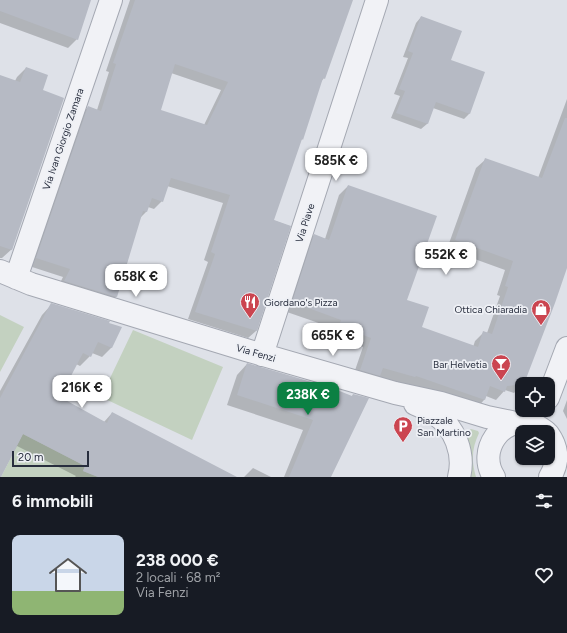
<!DOCTYPE html>
<html lang="it">
<head>
<meta charset="utf-8">
<style>
	:root { --surface:#171b24; --page:#242831; --text:#f1f3f6; --muted:#9ea1a6; --accent:#0b8043 }
	body { margin:0; font-family:Figtree,sans-serif; background:var(--page); color:var(--text); height:100vh; display:flex; flex-direction:column; font-size:15px; white-space:nowrap }
	* { box-sizing:border-box; margin:0 }
	p { font-size:13px; color:var(--muted) }
	.icon { flex:none; width:22px; height:22px; fill:none; stroke:currentColor; stroke-width:2; stroke-linecap:round; stroke-linejoin:round }
	.map { position:relative; height:477px; overflow:hidden }
	.panel { display:flex; flex-direction:column; background:var(--surface); flex:1 }
	.panel>* { flex:none }
	.tools { position:absolute; left:515px; top:377px; display:grid; gap:8px }
	.tools a { display:grid; place-items:center; width:40px; height:40px; border-radius:8px; background:var(--surface); box-shadow:0 1px 3px #0004; font-size:20px }
	.scale { position:absolute; left:12px; bottom:10px; width:77px; box-sizing:border-box; padding-left:4px; border:2px solid #282e3e; border-top:0; font-size:11px; line-height:14px; white-space:nowrap; color:#282e3e; -webkit-text-stroke:3px #eef0f5; paint-order:stroke }
	.price { position:absolute; translate:-50% -34px; padding:0 9px; border-radius:8px; background:#fff; color:#222; font-size:13px; line-height:26px; filter:drop-shadow(0 1px 2px #0008) }
	.price::after { content:''; position:absolute; left:50%; top:24px; width:12px; height:9px; margin-left:-6px; background:inherit; clip-path:polygon(0 0,100% 0,50% 100%) }
	.price.active { background:var(--accent); color:#fff }
	ul { padding:0; list-style:none }
	li { display:flex; align-items:center; gap:12px; height:100px; padding:0 12px }
	li span { display:grid; place-items:center; flex:none; width:112px; height:80px; border-radius:8px; color:#555 }
	li>.icon { margin-inline-start:auto }
	span .icon { width:48px; height:48px; fill:#fffc; stroke-width:1 }
	li b { font-size:17px }
	h2 { display:flex; justify-content:space-between; align-items:center; height:48px; padding:0 12px; font-size:17px }
	.map>svg:first-child { display:block }
	.green { fill:#c3d1c0 }
	.shadow { fill:#0003; fill-rule:evenodd }
	.building { fill:#b6bac4; fill-rule:evenodd }
	.lines { fill:none; stroke-linecap:round; stroke-linejoin:round }
	.street-casing { stroke:#a4a8b2; stroke-width:24 }
	.street { stroke:#f1f2f6; stroke-width:22 }
	.labels { text-anchor:middle; dominant-baseline:central; stroke-width:3.5; stroke-linejoin:round; paint-order:stroke }
	.street-label { font-size:10px; fill:#282e3e; stroke:#eef0f5 }
	.poi-label { font-size:10px; fill:#282e3e; stroke:#eef0f5; text-anchor:start }
</style>
</head>
<body>
<div class="map">
<svg width="567" height="477" viewBox="0 0 567 477">
	<rect width="100%" height="100%" fill="#dee1e8"/>
	<path class="green" d="M 0,315 L 24,327 L 0,372 Z
		M 133,330 L 223,367 L 192,440 L 101,397 Z
		M 471,429 L 478,431 L 479,433 C 472,448 471,460 476,477 L 471,477 L 472,463 L 468,440 L 467,436 L 468,431 Z
		M 23,434 L 85,466 L 83,471 L 98,477 L 1,477 Z"/>
	<path class="shadow" d="M 0,0 L 90,0 L 77,39 L 68,48 L 0,23 Z
		M 130,0 L 352,0 L 324,78 L 320,83 L 302,139 L 300,141 L 273,220 L 289,226 L 256,331 L 248,338 L 188,319 L 208,262 L 204,260 L 223,203 L 167,186 L 162,201 L 154,209 L 148,207 L 146,212 L 140,218 L 116,297 L 108,304 L 57,289 L 63,277 L 29,266 L 81,115 L 88,107 L 97,110 L 109,72 L 106,71 ZM 171,73 L 221,90 L 204,125 L 159,111 Z
		M 421,17 L 450,61 L 484,73 L 469,114 L 464,119 L 433,108 L 427,124 L 421,129 L 391,118 L 400,96 L 394,94 L 408,58 L 403,57 L 416,23 Z
		M 26,68 L 41,90 L 12,249 L 2,258 L 0,258 L 0,76 L 15,81 L 17,77 Z
		M 567,99 L 567,265 L 522,384 L 514,393 L 505,390 L 496,400 L 486,396 L 484,400 L 476,409 L 407,384 L 406,385 L 352,379 L 363,347 L 331,335 L 333,328 L 284,311 L 306,244 L 314,235 L 325,239 L 339,195 L 348,186 L 406,300 L 421,328 L 473,347 L 475,341 L 484,332 L 487,333 L 500,296 L 497,295 L 505,270 L 447,249 L 476,168 L 485,160 L 538,178 Z
		M 52,304 L 112,347 L 102,357 L 92,353 L 90,356 L 80,366 L 76,364 L 59,398 L 104,422 L 112,413 L 235,477 L 75,477 L 76,476 L 17,446 L 0,477 L 0,391 L 42,315 Z
		M 247,364 L 351,397 L 353,395 L 330,477 L 284,477 L 303,430 L 227,405 L 237,375 Z
		M 567,400 L 567,419 L 563,411 Z
		M 253,468 L 271,477 L 244,477 Z"/>
	<path class="building" d="M 0,0 L 91,0 L 78,40 L 0,11 Z
		M 135,0 L 353,0 L 325,79 L 323,78 L 303,140 L 302,139 L 274,220 L 291,226 L 257,331 L 195,312 L 215,254 L 211,252 L 230,195 L 171,178 L 163,202 L 152,198 L 147,212 L 143,211 L 117,297 L 64,281 L 70,269 L 36,258 L 88,106 L 101,111 L 116,64 L 113,63 ZM 175,64 L 228,82 L 207,125 L 161,110 Z
		M 421,16 L 462,31 L 451,60 L 485,72 L 470,114 L 436,102 L 428,124 L 396,113 L 405,91 L 399,89 L 413,53 L 408,51 Z
		M 26,67 L 48,75 L 43,90 L 64,98 L 12,250 L 0,246 L 0,75 L 20,82 Z
		M 565,118 L 567,118 L 567,268 L 555,303 L 524,384 L 507,386 L 505,392 L 490,386 L 485,400 L 416,376 L 415,377 L 383,368 L 380,376 L 360,370 L 371,338 L 339,326 L 341,320 L 292,302 L 314,234 L 329,240 L 348,185 L 437,216 L 407,300 L 429,307 L 422,327 L 478,347 L 483,331 L 492,334 L 508,287 L 505,286 L 513,261 L 455,240 L 485,158 L 542,178 Z
		M 51,303 L 110,321 L 109,323 L 122,327 L 112,348 L 98,342 L 91,357 L 83,353 L 60,397 L 107,423 L 112,412 L 237,477 L 98,477 L 83,471 L 85,466 L 23,434 L 1,477 L 0,477 L 0,398 Z
		M 247,363 L 332,388 L 352,396 L 353,394 L 369,398 L 331,477 L 289,477 L 313,420 L 237,395 Z"/>
	<g class="lines">
		<g class="street-casing">
			<path id="street" d="M 0,271 L 31,284 L 246,350 L 395,393 L 441,403 L 487,417 L 516,423
				M 16,278 L 111,0
				M 262,355 L 377,0
				M 548,398 L 567,348
				M 415,404 C 422,407 429,410 435,414 C 455,427 465,454 459,477
				M 548,434 C 558,448 559,462 550,477
				M 494,477 C 477,451 501,415 532,424 C 537,425 542,429 546,432"/>
		</g>
		<use href="#street" class="street"/>
	</g>
	<defs>
		<g id="restaurant-pin" transform="scale(1)"><path d="M0 17L-7.5 6A9.5 9.5 0 1 1 7.5 6Z" fill="#cb4550" stroke="#eef0f5"/><path d="M-5-6h1v4h1v-4h1v4h1v-4h1v5L-1.5 .5V6h-2V.5L-5-1ZM5-6V6H3V1.5H1.5Q1.5-4 5-6Z" fill="#fff"/></g>
		<g id="shop-pin" transform="scale(1)"><path d="M0 17L-7.5 6A9.5 9.5 0 1 1 7.5 6Z" fill="#cb4550" stroke="#eef0f5"/><path d="M-5-2.5h2.3a2.7 3.5 0 0 1 5.4 0H5L5.5 6h-11ZM-1.5-2.5h3a1.5 2.3 0 0 0-3 0Z" fill="#fff"/></g>
		<g id="bar-pin" transform="scale(1)"><path d="M0 17L-7.5 6A9.5 9.5 0 1 1 7.5 6Z" fill="#cb4550" stroke="#eef0f5"/><path d="M-6-5H6L.8 .8V4.5H3.5V6h-7V4.5H-.8V.8Z" fill="#fff"/></g>
		<g id="parking-pin" transform="scale(1)"><path d="M0 17L-7.5 6A9.5 9.5 0 1 1 7.5 6Z" fill="#cb4550" stroke="#eef0f5"/><path d="M-3.5-5.5H1a3.5 3.5 0 0 1 0 7H-1V5.5H-3.5ZM-1-3.4V-.6H.8a1.4 1.4 0 0 0 0-2.8Z" fill="#fff"/></g>
	</defs>
	<g fill-rule="evenodd">
		<use href="#restaurant-pin" x="250" y="302"/>
		<use href="#shop-pin" x="541" y="309"/>
		<use href="#bar-pin" x="501" y="364"/>
		<use href="#parking-pin" x="403" y="426"/>
	</g>
	<g class="labels">
		<g class="street-label">
			<text transform="translate(63 139) rotate(-71)">Via Ivan Giorgio Zamara</text>
			<text transform="translate(305 223) rotate(-72)">Via Piave</text>
			<text transform="translate(256 353) rotate(16)">Via Fenzi</text>
		</g>
		<g class="poi-label">
			<text x="264" y="302">Giordano's Pizza</text>
			<text x="527" y="309" text-anchor="end">Ottica Chiaradia</text>
			<text x="487" y="364" text-anchor="end">Bar Helvetia</text>
			<text x="417" y="420">Piazzale<tspan x="417" dy="12">San Martino</tspan></text>
		</g>
	</g>
</svg>
<div class="tools">
<a><svg class="icon" aria-label="locate" viewBox="0 0 24 24"><circle cx="12" cy="12" r="6"/><path d="M12 2v4M12 18v4M2 12h4M18 12h4"/></svg></a>
<a><svg class="icon" aria-label="layers" viewBox="0 0 24 24"><path d="M12 4l9 5-9 5-9-5zM3 14l9 5 9-5"/></svg></a>
</div>
<div class="scale">20 m</div>
<b class="price" style="left:336px;top:182px">585K €</b>
<b class="price" style="left:446px;top:276px">552K €</b>
<b class="price" style="left:136px;top:298px">658K €</b>
<b class="price" style="left:333px;top:357px">665K €</b>
<b class="price" style="left:82px;top:409px">216K €</b>
<b class="price active" style="left:308px;top:416px">238K €</b>
</div>
<section class="panel">
<h2>6 immobili<svg class="icon" aria-label="filters" viewBox="0 0 24 24"><path d="M4 7h16M4 17h16"/><circle cx="9" cy="7" r="2"/><circle cx="15" cy="17" r="2"/></svg></h2>
<ul>
<li><span style="background:linear-gradient(#c9d6e8 70%,#8fb573 0)"><svg class="icon" aria-label="home" viewBox="0 0 24 24"><path d="M3 11l9-7 9 7M6 9v11h12V9"/></svg></span><div><b>238 000 €</b><p>2 locali · 68 m²</p><p>Via Fenzi</p></div><svg class="icon" aria-label="heart" viewBox="0 0 24 24"><path d="M12 20l-8-8c-3-5 5-10 8-4 3-6 11-1 8 4z"/></svg></li>
</ul>
</section>
</body>
</html>
